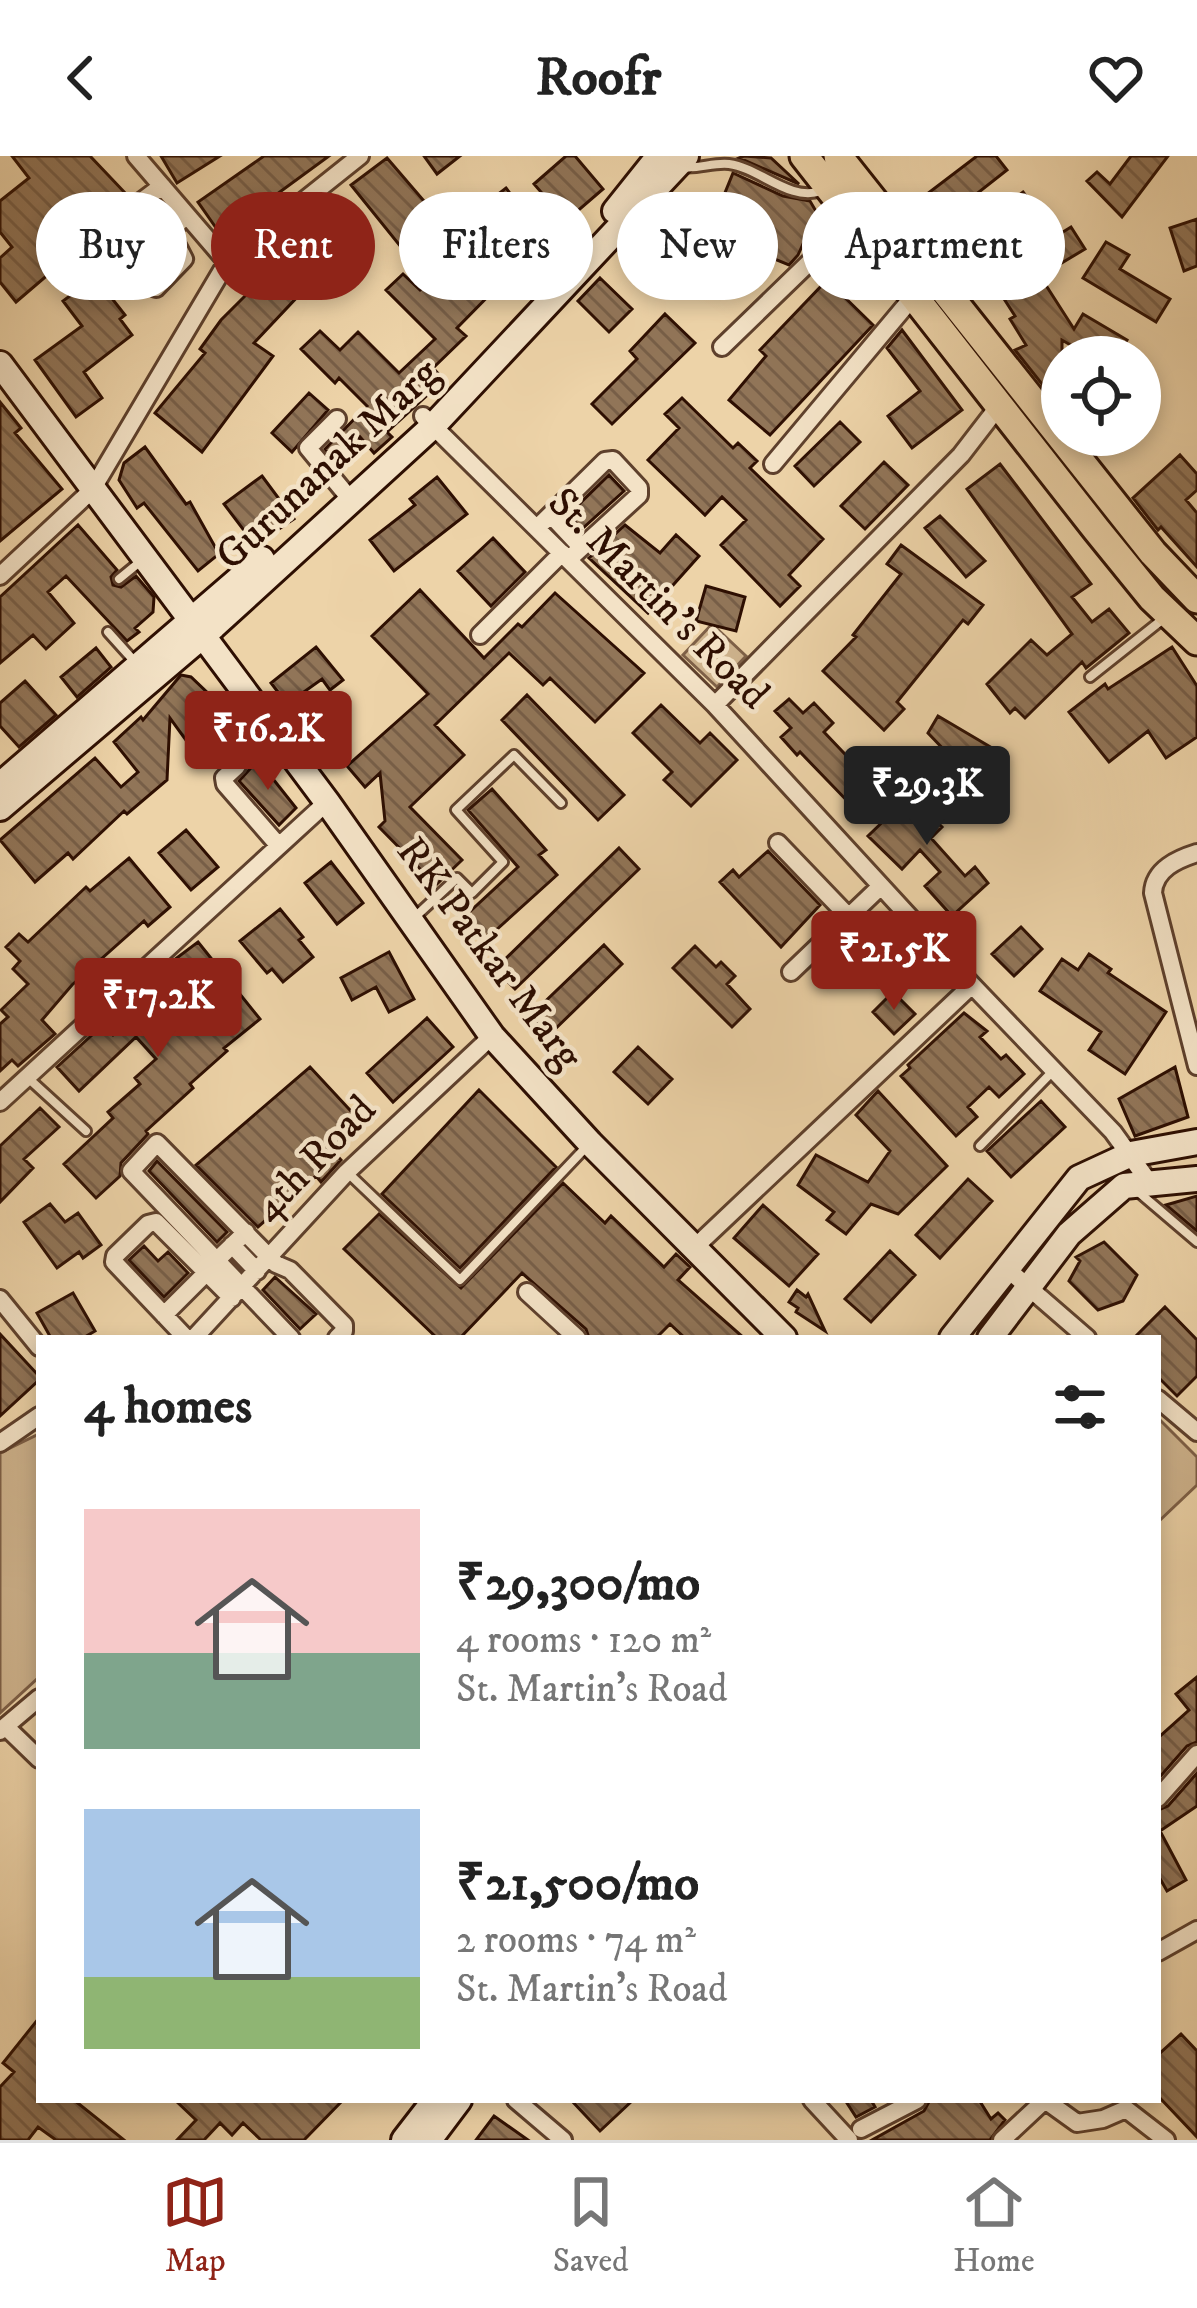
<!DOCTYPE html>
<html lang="en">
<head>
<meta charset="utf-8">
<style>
	:root { --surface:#fff; --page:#f2f2f2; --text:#222; --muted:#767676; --line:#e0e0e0; --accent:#8f2418 }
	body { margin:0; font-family:"IM FELL DW Pica",serif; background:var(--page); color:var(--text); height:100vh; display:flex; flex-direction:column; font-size:45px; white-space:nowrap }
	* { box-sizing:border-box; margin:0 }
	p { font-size:39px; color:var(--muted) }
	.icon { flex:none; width:66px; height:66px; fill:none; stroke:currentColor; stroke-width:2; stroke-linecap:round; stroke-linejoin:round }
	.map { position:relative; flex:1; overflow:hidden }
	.side { position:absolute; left:36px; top:1179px; width:1125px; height:768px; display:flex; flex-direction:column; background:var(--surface); border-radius:0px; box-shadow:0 6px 18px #0003 }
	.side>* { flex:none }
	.banner { position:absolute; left:36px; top:36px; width:1125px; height:108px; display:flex; gap:24px }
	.controls { position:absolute; left:1041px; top:180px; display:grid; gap:24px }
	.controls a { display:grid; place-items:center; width:120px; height:120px; border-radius:50%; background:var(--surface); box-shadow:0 6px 18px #0003; font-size:60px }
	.price { position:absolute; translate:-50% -102px; padding:0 27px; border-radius:12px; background:var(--accent); color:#fff; font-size:39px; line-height:78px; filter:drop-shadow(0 3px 6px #0008) }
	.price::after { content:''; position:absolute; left:50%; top:72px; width:36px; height:27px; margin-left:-18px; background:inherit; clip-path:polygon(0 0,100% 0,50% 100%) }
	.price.active { background:#222; color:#fff }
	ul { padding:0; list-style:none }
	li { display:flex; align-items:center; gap:36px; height:300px; padding:0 48px }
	li span { display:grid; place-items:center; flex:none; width:336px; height:240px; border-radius:0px; color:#555 }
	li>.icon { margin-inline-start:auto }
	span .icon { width:144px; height:144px; fill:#fffc; stroke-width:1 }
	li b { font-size:51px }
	h2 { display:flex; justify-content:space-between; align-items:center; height:144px; padding:0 48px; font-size:51px }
	.tag { padding:0 42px; border-radius:54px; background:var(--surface); box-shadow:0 6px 18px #0003; font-size:42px; line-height:108px }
	.tag.active { background:var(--accent); color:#fff }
	header { display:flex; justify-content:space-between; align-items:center; height:156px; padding:0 48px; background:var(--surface); font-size:54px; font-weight:700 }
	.menu { display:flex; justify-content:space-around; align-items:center; height:168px; border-top:3px solid var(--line); background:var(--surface); font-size:33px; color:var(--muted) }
	.menu a { display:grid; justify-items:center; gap:6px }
	.menu .active { color:var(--accent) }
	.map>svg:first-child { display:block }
	.green { fill:#cdb28c; stroke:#7e6047; stroke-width:3 }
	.building { fill:url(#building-back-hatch); stroke:#2e0f02; stroke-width:3 }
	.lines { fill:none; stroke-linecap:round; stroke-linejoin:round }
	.lane-casing { stroke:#5e402c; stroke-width:14 }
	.street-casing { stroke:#5e402c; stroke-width:22 }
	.secondary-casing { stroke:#2e0f02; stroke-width:30 }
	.primary-casing { stroke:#2e0f02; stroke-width:33 }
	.lane { stroke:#f3e2c6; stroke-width:8 }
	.street { stroke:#f3e2c6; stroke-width:16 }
	.secondary { stroke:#f3e2c6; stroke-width:24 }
	.primary { stroke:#edd3a8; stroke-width:27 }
	.labels { text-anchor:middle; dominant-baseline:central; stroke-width:9; stroke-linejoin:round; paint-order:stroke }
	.street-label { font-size:42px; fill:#2e0f02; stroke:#f3e2c6 }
</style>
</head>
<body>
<header><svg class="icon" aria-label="back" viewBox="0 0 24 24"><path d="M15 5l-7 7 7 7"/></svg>Roofr<svg class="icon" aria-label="heart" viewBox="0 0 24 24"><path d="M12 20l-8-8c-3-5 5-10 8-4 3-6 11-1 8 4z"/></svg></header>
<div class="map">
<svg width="1197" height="1984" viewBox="0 0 1197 1984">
	<defs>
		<pattern id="building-back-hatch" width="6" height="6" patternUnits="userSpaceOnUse" patternTransform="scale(3)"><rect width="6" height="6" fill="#917558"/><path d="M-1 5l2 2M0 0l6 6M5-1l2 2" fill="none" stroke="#775e47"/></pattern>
	</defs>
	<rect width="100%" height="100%" fill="#edd3a8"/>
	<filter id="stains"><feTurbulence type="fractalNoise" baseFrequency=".00167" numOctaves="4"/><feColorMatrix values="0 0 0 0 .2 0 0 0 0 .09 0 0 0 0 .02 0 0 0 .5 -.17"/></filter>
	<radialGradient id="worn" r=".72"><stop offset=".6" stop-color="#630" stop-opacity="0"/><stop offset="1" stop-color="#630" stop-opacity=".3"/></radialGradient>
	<path class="green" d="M 712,468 L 746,500 L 717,531 L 683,499 Z
		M 1159,1263 L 1197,1301 L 1197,1329 L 1158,1366 Z
		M 39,1278 L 39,1521 L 0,1557 L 0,1297 Z"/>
	<path class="building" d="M 12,0 L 90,0 L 128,40 L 102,60 L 99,75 L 16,146 L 0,126 L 0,102 L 12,91 L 0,76 L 0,45 L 29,22 Z
		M 161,0 L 220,0 L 177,27 Z
		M 264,0 L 329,0 L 221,79 L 198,46 Z
		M 424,0 L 460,0 L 437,18 Z
		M 566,0 L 575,0 L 603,33 L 566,65 L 534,28 Z
		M 744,0 L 771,2 L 799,28 L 739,2 Z
		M 977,0 L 996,0 L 1007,14 L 946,62 L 927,38 Z
		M 1131,0 L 1168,0 L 1122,61 L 1087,25 L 1097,16 L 1110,28 Z
		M 387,2 L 442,66 L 405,96 L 351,29 Z
		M 733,17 L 783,40 L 810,45 L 817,57 L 798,99 L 789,109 L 709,76 Z
		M 506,32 L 547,85 L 525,102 L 484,49 Z
		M 1023,36 L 1038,56 L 1005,81 L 990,61 Z
		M 147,57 L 158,72 L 168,101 L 157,112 L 128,72 Z
		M 1197,63 L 1197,110 L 1184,115 L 1170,72 Z
		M 1071,71 L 1085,93 L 1040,120 L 1074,173 L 1083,158 L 1127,184 L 1117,201 L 1091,201 L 1062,184 L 1062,235 L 1053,242 L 1015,194 L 1026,189 L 1010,163 L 1015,160 L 990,121 Z
		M 326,81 L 350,106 L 328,127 L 319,118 L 254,187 L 273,200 L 202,296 L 155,257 L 205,197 L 200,193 L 221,164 L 274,111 L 285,122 Z
		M 1106,86 L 1129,99 L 1120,113 L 1170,143 L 1156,166 L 1083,122 Z
		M 475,90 L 507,121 L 457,172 L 466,180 L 433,212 L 444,224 L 387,276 L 392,281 L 374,297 L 360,281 L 335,305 L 325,293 L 367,250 L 339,222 L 335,227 L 301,193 L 320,175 L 340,194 L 358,176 L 399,217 L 435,183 L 386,134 L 403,118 L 420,134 L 463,91 L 467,96 Z
		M 95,121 L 125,159 L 120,163 L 132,179 L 84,216 L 102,242 L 76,261 L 35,204 L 82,170 L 63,145 Z
		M 600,122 L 632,153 L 609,176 L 578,145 Z
		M 827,124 L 873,169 L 770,279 L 729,244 L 766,200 L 760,194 Z
		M 665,158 L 695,187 L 612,268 L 592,248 L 637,203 L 630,195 Z
		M 902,174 L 962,254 L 912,292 L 888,260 L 920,235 L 887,192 Z
		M 309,237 L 328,254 L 292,296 L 272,277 Z
		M 682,242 L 733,292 L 738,287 L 757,305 L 750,312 L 823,383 L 789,419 L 800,430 L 780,450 L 721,389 L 746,364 L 722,341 L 705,359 L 648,304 L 679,272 L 665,258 Z
		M 0,246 L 21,272 L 15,277 L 62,333 L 0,385 Z
		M 840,266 L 860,286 L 814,330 L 795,310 Z
		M 1082,279 L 1115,279 L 1096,296 Z
		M 145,291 L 186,348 L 190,346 L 219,398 L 198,415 L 144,347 L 137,352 L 119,324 L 124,307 Z
		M 1180,299 L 1197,318 L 1197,334 L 1186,344 L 1197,357 L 1197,411 L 1161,371 L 1158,374 L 1133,342 Z
		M 884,306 L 908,329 L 865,373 L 841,350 Z
		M 1000,308 L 1091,428 L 1072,441 L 1092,466 L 1109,453 L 1129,477 L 1086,512 L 1082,506 L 1025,562 L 1015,552 L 1010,557 L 987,528 L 1031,484 L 1047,499 L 1072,478 L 967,333 Z
		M 609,319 L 624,335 L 582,373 L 568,359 Z
		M 262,320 L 294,363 L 255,389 L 224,348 Z
		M 437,321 L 467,358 L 394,415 L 370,384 L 415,349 L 410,343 Z
		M 940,360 L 985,405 L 966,421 L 925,372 Z
		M 78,369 L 117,414 L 111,421 L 113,429 L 121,431 L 136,420 L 154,441 L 153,456 L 135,472 L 139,476 L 127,485 L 66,420 L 48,436 L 74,467 L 46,493 L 33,479 L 0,507 L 0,441 Z
		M 625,369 L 660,397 L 676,379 L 699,400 L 648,457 L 589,402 Z
		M 493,382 L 525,416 L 491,450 L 458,415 Z
		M 901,389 L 983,449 L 968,468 L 963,464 L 897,546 L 904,553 L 884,574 L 823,515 L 856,481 L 853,479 L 901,418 L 887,408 Z
		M 706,430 L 745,441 L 736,475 L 696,465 Z
		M 420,434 L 484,502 L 518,468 L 522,471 L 555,437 L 644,517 L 595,566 L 550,522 L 543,529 L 509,497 L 435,569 L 464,599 L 410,651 L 462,704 L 436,729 L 379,671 L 385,665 L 380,617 L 365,631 L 347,610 L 428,538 L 372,480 Z
		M 316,491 L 343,524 L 330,534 L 322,523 L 287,548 L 271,527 Z
		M 1172,491 L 1197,530 L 1197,581 L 1166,602 L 1148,575 L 1109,606 L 1069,556 L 1105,528 L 1108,533 Z
		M 96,492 L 111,511 L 77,541 L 61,521 Z
		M 181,519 L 191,521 L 212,541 L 209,544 L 238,584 L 204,609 L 170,562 L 167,624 L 127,658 L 124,655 L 73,703 L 68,697 L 35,726 L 0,684 L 95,602 L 121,631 L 138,616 L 114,586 L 141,561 L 143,564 Z
		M 25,525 L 56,559 L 19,591 L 0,570 L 0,547 Z
		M 527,539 L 624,639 L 598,664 L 502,564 Z
		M 789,543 L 803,557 L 814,547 L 833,567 L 824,576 L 861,615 L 875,618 L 883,627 L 855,653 L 800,596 L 797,599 L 781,581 L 791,572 L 775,555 Z
		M 661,549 L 700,587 L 710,577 L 737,604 L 691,650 L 664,624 L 672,616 L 633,577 Z
		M 938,560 L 1004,599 L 983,633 L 939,606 L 948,598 L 928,577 Z
		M 258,604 L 296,652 L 279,669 L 239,625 Z
		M 923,627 L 950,653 L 937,666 L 942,671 L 931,682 L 965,720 L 975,711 L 988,727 L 952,760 L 925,730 L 940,716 L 920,694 L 902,713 L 868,680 Z
		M 492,633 L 546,694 L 539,699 L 557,719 L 484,785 L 463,762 L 518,711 L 468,654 Z
		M 186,674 L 218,711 L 191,734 L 159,697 Z
		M 619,692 L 639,713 L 515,833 L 495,813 Z
		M 768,695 L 820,749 L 781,791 L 720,726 L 733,714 L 739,721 Z
		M 129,702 L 170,751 L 148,770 L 144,765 L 72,829 L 42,864 L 55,878 L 18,910 L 12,904 L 0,915 L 0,868 L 8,861 L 1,854 L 28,828 L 13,813 L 20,805 L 6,791 L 19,778 L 28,786 L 86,731 L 90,735 Z
		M 331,706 L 363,747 L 337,768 L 305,727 Z
		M 280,753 L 303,781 L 299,784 L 313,801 L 283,826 L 272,813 L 267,817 L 240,785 Z
		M 884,760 L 906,786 L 873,814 L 851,788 Z
		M 1021,771 L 1042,793 L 1014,820 L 992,798 Z
		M 198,786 L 260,863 L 224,892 L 227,895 L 190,928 L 193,932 L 146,975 L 148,978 L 121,1007 L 120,1020 L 96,1042 L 64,1008 L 113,962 L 108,956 L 140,928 L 135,922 L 156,903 L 136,881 L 79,935 L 57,911 L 103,869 L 113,879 L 182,815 L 174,804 Z
		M 604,789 L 622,808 L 549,879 L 530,860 Z
		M 695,790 L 716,811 L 721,806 L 735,820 L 727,828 L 750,853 L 732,871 L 673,812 Z
		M 389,796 L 414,843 L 389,856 L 376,831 L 352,844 L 341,822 Z
		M 1089,798 L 1111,813 L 1108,817 L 1166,856 L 1125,918 L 1089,894 L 1101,876 L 1040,835 L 1062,803 L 1078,814 Z
		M 893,836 L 915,858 L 894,878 L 873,856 Z
		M 964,857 L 987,875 L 980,881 L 1001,903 L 1006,899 L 1024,918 L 999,941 L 989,931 L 968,951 L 977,961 L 956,980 L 901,920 L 910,912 L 908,909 Z
		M 427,862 L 453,891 L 393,946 L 367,917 Z
		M 638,891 L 672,923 L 648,948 L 614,916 Z
		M 310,911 L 361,966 L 332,994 L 341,1004 L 321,1026 L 316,1020 L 258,1071 L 196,1009 Z
		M 1175,911 L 1188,961 L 1135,980 L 1119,943 Z
		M 479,934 L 556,1011 L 460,1112 L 382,1038 Z
		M 878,935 L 947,1010 L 898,1058 L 871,1048 L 846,1078 L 827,1064 L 834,1056 L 798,1029 L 816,999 L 868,1026 L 890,995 L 856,959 Z
		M 1041,945 L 1065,971 L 1011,1021 L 987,995 Z
		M 40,952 L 59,971 L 24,1003 L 33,1012 L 0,1046 L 0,990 Z
		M 157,1005 L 227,1076 L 217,1086 L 149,1015 Z
		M 968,1023 L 992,1045 L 940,1102 L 916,1079 Z
		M 563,1027 L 605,1067 L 611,1060 L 664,1111 L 676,1098 L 690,1111 L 678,1124 L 744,1182 L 685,1182 L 670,1168 L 656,1182 L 589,1182 L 586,1173 L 522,1117 L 460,1182 L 437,1182 L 344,1093 L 379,1058 L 461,1132 Z
		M 1197,1040 L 1197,1075 L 1166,1049 Z
		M 50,1048 L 65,1066 L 78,1057 L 101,1089 L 83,1102 L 79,1096 L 57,1112 L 24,1066 Z
		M 763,1049 L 818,1098 L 789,1130 L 734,1082 Z
		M 1104,1086 L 1137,1119 L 1123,1145 L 1098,1154 L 1069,1125 L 1080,1105 L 1076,1101 Z
		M 144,1090 L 158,1105 L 168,1096 L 188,1117 L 164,1141 L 129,1104 Z
		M 890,1095 L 915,1119 L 871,1166 L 845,1143 Z
		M 275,1121 L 316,1158 L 300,1173 L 263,1134 Z
		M 797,1134 L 806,1141 L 808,1138 L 825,1175 L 796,1156 L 798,1152 L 789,1146 Z
		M 73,1137 L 95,1175 L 83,1182 L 51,1182 L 37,1157 Z
		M 1165,1151 L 1197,1184 L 1197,1220 L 1177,1240 L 1158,1221 L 1158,1182 L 1134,1182 Z
		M 0,1178 L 39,1220 L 39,1224 L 0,1260 Z
		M 1197,1521 L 1197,1586 L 1187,1590 L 1158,1623 L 1158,1582 L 1189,1554 L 1176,1538 Z
		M 1197,1617 L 1197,1650 L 1160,1675 L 1186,1724 L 1167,1735 L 1158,1719 L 1158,1654 L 1168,1650 Z
		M 39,1862 L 39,1944 L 74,1944 L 124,1984 L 56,1984 L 38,1971 L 28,1984 L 0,1984 L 0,1931 L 14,1916 L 3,1907 Z
		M 1181,1878 L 1197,1895 L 1197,1981 L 1158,1940 L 1158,1899 Z
		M 175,1944 L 343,1944 L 304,1984 L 261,1984 L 243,1967 L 232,1979 L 220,1967 L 204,1984 L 177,1984 L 196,1964 Z
		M 571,1944 L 633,1944 L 600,1975 Z
		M 845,1944 L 871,1944 L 875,1951 L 856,1961 Z
		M 930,1944 L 979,1944 L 991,1963 L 998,1957 L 1005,1964 L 990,1984 L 872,1984 L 924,1955 Z
		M 494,1960 L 528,1984 L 476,1984 Z"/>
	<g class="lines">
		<g class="lane-casing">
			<path id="lane" d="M 681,11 C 697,14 713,6 729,8 C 760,12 789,46 821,35
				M 119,423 L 141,405
				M 108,476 L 135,506
				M 1090,521 L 1163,463
				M 416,760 L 457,722 L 472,737 L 503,706 L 456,654 L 514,599 L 561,647
				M 28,922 L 86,975
				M 980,990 L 1053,915
				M 347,1016 L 460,1124 L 589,988
				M 1136,1034 L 1197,1086"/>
		</g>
		<g class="street-casing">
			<path id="street" d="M 136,0 L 227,106
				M 162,30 L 110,69 L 156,132 L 184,103 L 170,76 L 186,59
				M 722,191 L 852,65
				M 423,260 L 715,549 L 972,829 L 1113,976 L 1149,1026
				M 337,263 L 308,292 L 351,344
				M 773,308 L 912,142
				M 551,359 L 581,391
				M 537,372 L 605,305 L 613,304 L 639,332 L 639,339 L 569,403
				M 0,420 L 92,334 L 227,106 L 360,0
				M 480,479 L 562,397
				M 715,549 L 961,299 L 998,251
				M 237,610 L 224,622 L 225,628 L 279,690
				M 778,687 L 849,761
				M 1197,697 C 1178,703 1154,713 1153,737 L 1197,910
				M 791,816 L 881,730
				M 0,946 L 327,646
				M 232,1089 L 257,1115
				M 693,1093 L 972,829
				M 217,1104 L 246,1076
				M 1005,1111 L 1087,1182
				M 527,1136 L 577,1182
				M 0,1143 L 39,1191
				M 164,1159 L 207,1116
				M 186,1182 L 114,1106 L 115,1100 L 148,1068 L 156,1066 L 232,1142
				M 194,1182 L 347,1016 L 492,880
				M 291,1182 L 131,1015 L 157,987 L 276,1108 L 290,1114 L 344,1169 L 344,1175 L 337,1182
				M 1158,1243 L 1197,1276
				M 0,1287 L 39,1260
				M 7,1572 L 39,1603
				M 0,1575 L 39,1542
				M 1158,1642 L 1197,1598
				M 1158,1796 L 1197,1774
				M 516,1944 L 563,1984
				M 812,1944 L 849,1984
				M 861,1973 L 917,1944
				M 1002,1984 L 1045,1944 L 1077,1967 L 1103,1963 L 1126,1953 L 1166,1984"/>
		</g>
		<g class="secondary-casing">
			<path id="secondary" d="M 615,55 L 659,0
				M 0,208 L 327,646 L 492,880 L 590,987 L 784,1182
				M 0,629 L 262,403
				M 0,652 L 214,470 L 433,270 L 686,0
				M 952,1182 L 1079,1022 L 1131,998 L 1197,986
				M 990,1182 L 1069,1078 L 1124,1030 L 1197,1023
				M 404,1984 L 435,1944
				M 429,1984 L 459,1944"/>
		</g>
		<g class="primary-casing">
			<path id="primary" d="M 804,0 L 1096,373 L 1152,442 L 1197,485
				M 838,0 L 1153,397 L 1197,443"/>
		</g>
		<use href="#lane" class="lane"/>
		<use href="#street" class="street"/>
		<use href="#secondary" class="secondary"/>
		<use href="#primary" class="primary"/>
	</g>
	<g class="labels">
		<g class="street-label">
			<text transform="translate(328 309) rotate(-43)">Gurunanak Marg</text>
			<text transform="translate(658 443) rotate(45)">St. Martin's Road</text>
			<text transform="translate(489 798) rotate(53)">RK Patkar Marg</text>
			<text transform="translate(315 1003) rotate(-46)">4th Road</text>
		</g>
	</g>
	<rect width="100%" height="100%" filter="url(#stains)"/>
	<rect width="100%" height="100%" fill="url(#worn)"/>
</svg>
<div class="controls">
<a><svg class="icon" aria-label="locate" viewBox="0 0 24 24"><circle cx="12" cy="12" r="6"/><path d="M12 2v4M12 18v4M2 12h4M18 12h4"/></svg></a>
</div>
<b class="price" style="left:268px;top:637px">₹16.2K</b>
<b class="price active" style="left:927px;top:692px">₹29.3K</b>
<b class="price" style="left:894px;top:857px">₹21.5K</b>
<b class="price" style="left:158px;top:904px">₹17.2K</b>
<div class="banner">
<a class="tag">Buy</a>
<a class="tag active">Rent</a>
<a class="tag">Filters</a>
<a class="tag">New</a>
<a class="tag">Apartment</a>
</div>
<section class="side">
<h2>4 homes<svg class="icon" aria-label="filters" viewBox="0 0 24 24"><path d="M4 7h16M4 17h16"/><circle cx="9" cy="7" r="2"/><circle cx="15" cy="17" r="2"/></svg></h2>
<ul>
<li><span style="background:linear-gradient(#f6c9c9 60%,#7fa58c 0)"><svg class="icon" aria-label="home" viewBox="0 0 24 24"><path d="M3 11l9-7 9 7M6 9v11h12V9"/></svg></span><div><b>₹29,300/mo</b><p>4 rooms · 120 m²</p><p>St. Martin's Road</p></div></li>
<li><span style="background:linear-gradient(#a9c7e8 70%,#8fb573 0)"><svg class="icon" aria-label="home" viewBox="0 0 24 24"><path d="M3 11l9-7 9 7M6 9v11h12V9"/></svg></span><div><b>₹21,500/mo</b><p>2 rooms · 74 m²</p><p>St. Martin's Road</p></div></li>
</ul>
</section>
</div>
<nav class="menu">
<a class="active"><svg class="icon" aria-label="map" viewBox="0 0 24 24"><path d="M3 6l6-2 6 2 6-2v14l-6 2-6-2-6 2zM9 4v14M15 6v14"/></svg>Map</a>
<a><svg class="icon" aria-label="saved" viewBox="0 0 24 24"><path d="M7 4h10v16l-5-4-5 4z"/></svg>Saved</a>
<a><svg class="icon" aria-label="home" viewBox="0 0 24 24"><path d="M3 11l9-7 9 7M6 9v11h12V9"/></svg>Home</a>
</nav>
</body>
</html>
